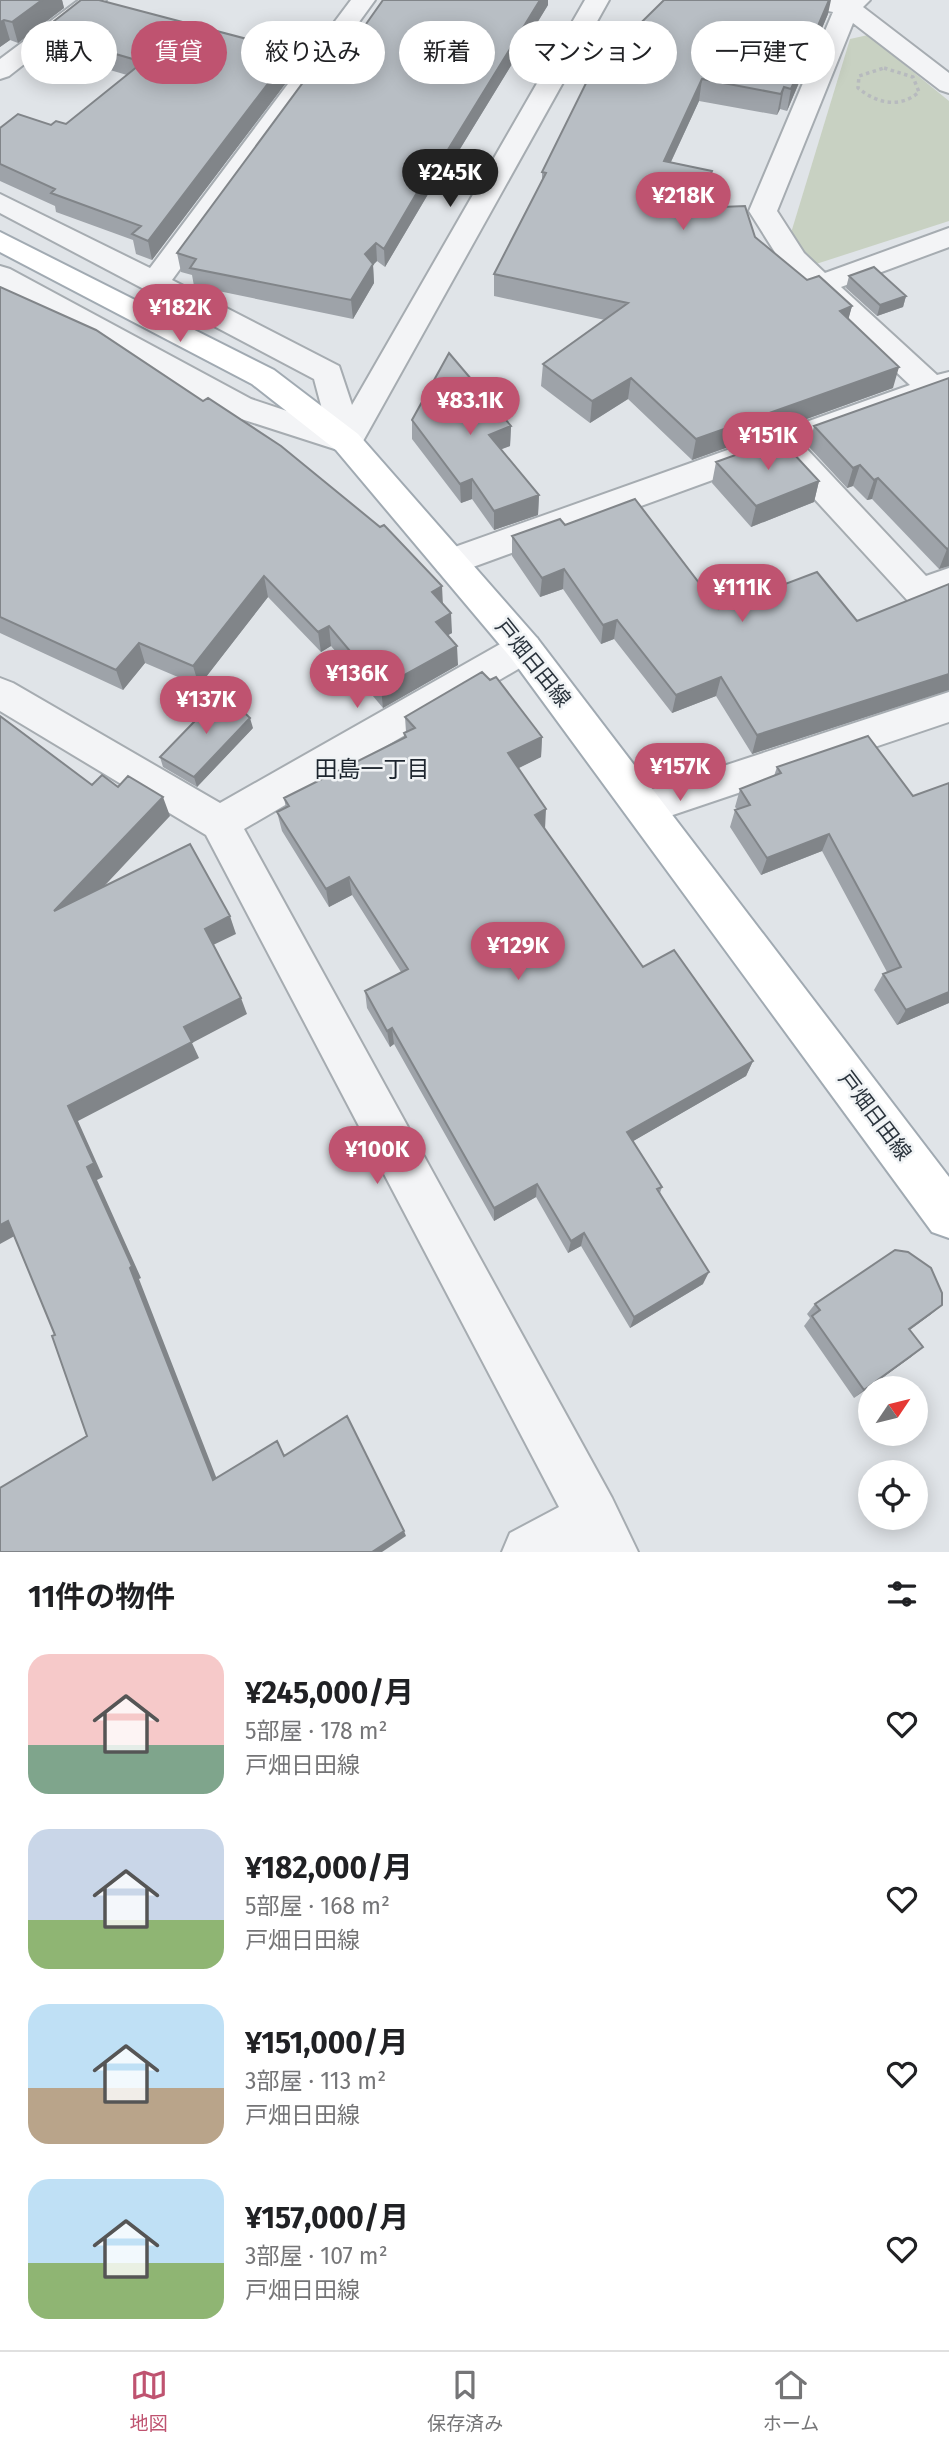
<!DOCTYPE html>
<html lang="ja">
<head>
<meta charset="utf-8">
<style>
	:root { --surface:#fff; --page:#f2f2f2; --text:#202124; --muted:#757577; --line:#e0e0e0; --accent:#bf5370 }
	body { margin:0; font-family:"Fira Sans","Noto Sans JP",sans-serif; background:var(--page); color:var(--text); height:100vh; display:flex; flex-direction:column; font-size:26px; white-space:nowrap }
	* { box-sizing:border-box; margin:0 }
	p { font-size:23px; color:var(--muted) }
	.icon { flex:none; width:38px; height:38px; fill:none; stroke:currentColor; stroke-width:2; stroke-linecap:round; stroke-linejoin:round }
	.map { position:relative; height:1552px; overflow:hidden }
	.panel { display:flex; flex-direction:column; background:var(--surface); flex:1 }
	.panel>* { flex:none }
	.guide { position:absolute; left:21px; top:21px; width:908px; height:63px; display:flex; gap:14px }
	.needle { width:46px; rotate:55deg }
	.tools { position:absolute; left:858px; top:1376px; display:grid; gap:14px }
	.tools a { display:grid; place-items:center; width:70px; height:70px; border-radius:50%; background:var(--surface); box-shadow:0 4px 18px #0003; font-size:35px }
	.price { position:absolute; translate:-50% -60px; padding:0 16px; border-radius:24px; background:var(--accent); color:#fff; font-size:23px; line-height:46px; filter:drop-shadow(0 2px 4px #0008) }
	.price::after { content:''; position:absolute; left:50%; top:42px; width:21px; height:16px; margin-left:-10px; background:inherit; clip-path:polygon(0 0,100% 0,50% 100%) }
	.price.active { background:#222; color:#fff }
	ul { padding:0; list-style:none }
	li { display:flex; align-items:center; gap:21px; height:175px; padding:0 28px }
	li span { display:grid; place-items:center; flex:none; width:196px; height:140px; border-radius:21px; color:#555 }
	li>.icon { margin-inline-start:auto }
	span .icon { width:84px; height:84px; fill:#fffc; stroke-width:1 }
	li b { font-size:30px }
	h2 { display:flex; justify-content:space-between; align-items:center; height:84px; padding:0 28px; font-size:30px }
	.chip { padding:0 24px; border-radius:32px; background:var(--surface); box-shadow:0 4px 18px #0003; font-size:24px; line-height:63px }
	.chip.active { background:var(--accent); color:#fff }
	.menu { display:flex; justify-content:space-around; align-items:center; height:98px; border-top:2px solid var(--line); background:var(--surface); font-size:19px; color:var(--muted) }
	.menu a { display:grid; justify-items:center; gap:4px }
	.menu .active { color:var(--accent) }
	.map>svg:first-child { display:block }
	.green { fill:#c8d1c2 }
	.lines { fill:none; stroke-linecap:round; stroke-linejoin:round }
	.minor-casing { stroke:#a6acb1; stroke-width:4 }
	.major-casing { stroke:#a1aab2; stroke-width:4 }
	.path { stroke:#b7babe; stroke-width:3.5; stroke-dasharray:3.5 3.5; stroke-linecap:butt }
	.minor { fill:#f3f4f6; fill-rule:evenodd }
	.major { fill:#fff; fill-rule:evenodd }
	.wall { fill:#9ea3a9 }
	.shaded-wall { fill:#818589 }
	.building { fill:#b8bec4; stroke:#818589; stroke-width:2 }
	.labels { text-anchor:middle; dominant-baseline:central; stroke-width:5; stroke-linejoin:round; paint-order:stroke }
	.street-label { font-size:21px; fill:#2b343d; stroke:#f0f3f5 }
	.neighbourhood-label { font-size:23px; fill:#1d252e; stroke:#f0f3f5 }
</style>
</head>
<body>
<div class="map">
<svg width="949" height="1552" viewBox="0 0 949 1552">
	<rect width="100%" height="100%" fill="#e0e4e8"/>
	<path class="green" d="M 868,35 L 949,101 L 949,221 L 813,265 L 787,246 L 850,39 Z"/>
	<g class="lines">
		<g class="minor-casing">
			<path id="minor" d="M 79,0 L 106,0 L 9,76 L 0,79 L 0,59 Z
				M 351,0 L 375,0 L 172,280 L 339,366 L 352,405 L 585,0 L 609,0 L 358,450 L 347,453 L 229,415 L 0,287 L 0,266 L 10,269 L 251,399 L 326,424 L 314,379 L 0,213 L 0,194 L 150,268 Z
				M 795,0 L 870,0 L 863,7 L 949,73 L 949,93 L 940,90 L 853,23 L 777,211 L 804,253 L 825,273 L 949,228 L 949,247 L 841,287 L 937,375 L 949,372 L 949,393 L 804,446 L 926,576 L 949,568 L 949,596 L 921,606 L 909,602 L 776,457 L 462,571 L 450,575 L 438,571 L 433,562 L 438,553 L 910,385 L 783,265 L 749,211 L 833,12 L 799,5 Z
				M 524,634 L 537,638 L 542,648 L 537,658 L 244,829 L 612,1498 L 638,1552 L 502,1552 L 510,1533 L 559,1507 L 206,835 L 0,711 L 0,678 L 13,683 L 220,803 L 511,638 Z
				M 949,692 L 949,722 L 646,824 L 632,820 L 626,808 L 632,796 Z"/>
		</g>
		<g class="major-casing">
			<path id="major" d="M 0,232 L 274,370 L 358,434 L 537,638 L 949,1177 L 949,1238 L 932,1232 L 511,658 L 336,450 L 252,384 L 0,252 Z"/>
		</g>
		<path class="path" d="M 884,68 L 913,77 L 919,92 C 900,109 876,103 858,88 L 859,76 Z"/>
		<use href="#minor" class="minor"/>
		<use href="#major" class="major"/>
	</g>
	<path class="wall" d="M 0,0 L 62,0 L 64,8 L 18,43 L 10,40 L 0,47 Z
		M 548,5 L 441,180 L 437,179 L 385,267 L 377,261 L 373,265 L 374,283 L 353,319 L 194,286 L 192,275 L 181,272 L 177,253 L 347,51 Z
		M 828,14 L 787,111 L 780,109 L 777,115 L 699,101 L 671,162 L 712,171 L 709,193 L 702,208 L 755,237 L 807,280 L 852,306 L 848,319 L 893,388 L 692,460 L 628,399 L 590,423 L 541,386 L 543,364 L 605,320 L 494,296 L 494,274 L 542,181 L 542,172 L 592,71 Z
		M 40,32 L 301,63 L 152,260 L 136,254 L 133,240 L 56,212 L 55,206 L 0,181 L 0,128 L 66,124 L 127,75 L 45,51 Z
		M 849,276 L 906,296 L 903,307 L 877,316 L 846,288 Z
		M 0,287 L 443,604 L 452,633 L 448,635 L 458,665 L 383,708 L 331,646 L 321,652 L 268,597 L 199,686 L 145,663 L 123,690 L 0,633 Z
		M 949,378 L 949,566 L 939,569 L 872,499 L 867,500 L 853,486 L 847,488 L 809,447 L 814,426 Z
		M 412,420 L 511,426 L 510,446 L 501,449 L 539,495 L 538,515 L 494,530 L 472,499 L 461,503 L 412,439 Z
		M 716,462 L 819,481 L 814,502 L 751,527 L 712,483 Z
		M 565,525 L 719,609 L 857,621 L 949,584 L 949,690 L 752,754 L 716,696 L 672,713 L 614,639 L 601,644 L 563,589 L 540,597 L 512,556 L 512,536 Z
		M 405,717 L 542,737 L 541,757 L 518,768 L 545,829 L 643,967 L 753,1061 L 746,1076 L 633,1141 L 662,1187 L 660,1193 L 703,1284 L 630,1328 L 581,1246 L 568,1253 L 536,1197 L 494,1221 L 394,1044 L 390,1047 L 367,1008 L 365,991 L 401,972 L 352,895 L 329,907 L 282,831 L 277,812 L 286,808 L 284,798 L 404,738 L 404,733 L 406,732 Z
		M 253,728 L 197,787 L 163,767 L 160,757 Z
		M 777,767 L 913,796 L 949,783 L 949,1003 L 897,1025 L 874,990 L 883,974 L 887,972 L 822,851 L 761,875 L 730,827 L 735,810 L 737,809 L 735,807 L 740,789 L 774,776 Z
		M 815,1304 L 942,1305 L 930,1315 L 910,1330 L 911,1357 L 854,1398 L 804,1326 L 810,1318 L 807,1314 Z"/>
	<path class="shaded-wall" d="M 42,0 L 62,0 L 64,8 L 18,43 L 12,22 Z
		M 540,0 L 548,0 L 548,5 L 441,180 L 441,161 Z
		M 829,0 L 831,0 L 828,14 L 787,111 L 791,89 Z
		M 4,20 L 10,40 L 0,47 L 0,22 Z
		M 298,44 L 301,63 L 152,260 L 148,241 Z
		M 702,79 L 699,101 L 661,183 L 664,161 Z
		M 784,87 L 780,109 L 777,115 L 781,94 Z
		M 436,160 L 437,179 L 385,267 L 384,249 Z
		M 712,171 L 709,193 L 693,230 L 696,208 Z
		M 376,243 L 377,261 L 373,265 L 374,283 L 353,319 L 351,300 L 365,254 Z
		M 906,296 L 903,307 L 877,316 L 880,305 Z
		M 852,306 L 846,328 L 840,311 Z
		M 899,367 L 893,388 L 692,460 L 696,439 Z
		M 631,378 L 628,399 L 590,423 L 592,401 Z
		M 511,426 L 510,446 L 489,454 L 489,435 Z
		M 860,465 L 853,486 L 847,488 L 853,468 Z
		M 878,478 L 872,499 L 867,500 L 874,480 Z
		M 472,479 L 472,499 L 461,503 L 460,484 Z
		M 819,481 L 814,502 L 751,527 L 756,506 Z
		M 539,495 L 538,515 L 494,530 L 494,511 Z
		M 949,548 L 949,566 L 939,569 L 947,549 Z
		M 564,569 L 563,589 L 540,597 L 542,578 Z
		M 264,576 L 268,597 L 199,686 L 193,666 Z
		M 442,586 L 443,606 L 432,592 Z
		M 451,613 L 452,633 L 437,641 L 436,622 Z
		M 617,620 L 614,639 L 601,644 L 603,625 Z
		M 329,626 L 331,646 L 321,652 L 318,632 Z
		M 139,643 L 145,663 L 123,690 L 116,670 Z
		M 457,646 L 458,665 L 383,708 L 381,688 Z
		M 949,674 L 949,690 L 752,754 L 757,735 Z
		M 721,677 L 716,696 L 672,713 L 676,695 Z
		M 250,718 L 253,728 L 197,787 L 194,777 Z
		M 542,737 L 541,757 L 507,774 L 508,753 Z
		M 163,797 L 170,816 L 64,929 L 54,911 Z
		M 546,809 L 545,829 L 535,815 Z
		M 829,834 L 822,851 L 761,875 L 767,858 Z
		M 349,877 L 352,895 L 329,907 L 326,889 Z
		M 230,916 L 236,934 L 211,946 L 205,929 Z
		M 949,992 L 949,1003 L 897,1025 L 906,1010 Z
		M 241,998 L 247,1014 L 192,1043 L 199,1058 L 78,1121 L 103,1177 L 97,1180 L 141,1278 L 139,1279 L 220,1487 L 213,1480 L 130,1268 L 87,1167 L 68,1106 L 184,1027 Z
		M 392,1028 L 394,1044 L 390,1047 L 387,1031 Z
		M 753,1061 L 746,1076 L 623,1147 L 627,1132 Z
		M 537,1184 L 536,1197 L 494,1221 L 494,1208 Z
		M 8,1221 L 20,1233 L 0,1244 L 0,1225 Z
		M 584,1233 L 581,1246 L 568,1253 L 571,1241 Z
		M 709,1272 L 703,1284 L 630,1328 L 634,1317 Z
		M 942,1305 L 930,1315 L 898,1338 L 909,1329 Z
		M 923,1347 L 911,1357 L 854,1398 L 864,1390 Z
		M 404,1531 L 406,1536 L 382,1552 L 372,1552 Z"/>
	<path class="building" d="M 0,0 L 42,0 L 12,22 L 4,20 L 0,22 Z
		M 81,0 L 99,0 L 266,44 L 271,38 L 298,44 L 148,241 L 132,234 L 141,226 L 51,193 L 55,189 L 0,164 L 0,128 L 18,114 L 51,125 L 56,121 L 66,124 L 143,62 L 40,32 Z
		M 383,0 L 540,0 L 441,161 L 436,160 L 384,249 L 376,243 L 365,254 L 373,264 L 351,300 L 190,268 L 196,259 L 177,253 L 327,50 L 347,51 Z
		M 664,0 L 829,0 L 791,89 L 784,87 L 781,94 L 702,79 L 664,161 L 712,171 L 696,208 L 745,206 L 755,237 L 807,280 L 819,276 L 852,306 L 840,311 L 899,367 L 696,439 L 631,378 L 592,401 L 543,364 L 628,303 L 494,274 L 546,173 L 542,172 L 592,71 Z
		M 874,267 L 906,296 L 880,305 L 849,276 Z
		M 0,287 L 96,330 L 203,401 L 208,398 L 281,446 L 380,527 L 384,525 L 442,586 L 432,592 L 451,613 L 436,622 L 457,646 L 381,688 L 329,626 L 318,632 L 264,576 L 193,666 L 139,643 L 116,670 L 0,617 Z
		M 449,353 L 511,426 L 489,435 L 539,495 L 494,511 L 472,479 L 460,484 L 412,420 Z
		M 949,378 L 949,548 L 947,549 L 878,478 L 874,480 L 860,465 L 853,468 L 814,426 Z
		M 780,439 L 819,481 L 756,506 L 716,462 Z
		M 635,499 L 719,609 L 817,572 L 857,621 L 949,584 L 949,674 L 757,735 L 721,677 L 676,695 L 617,620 L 603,625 L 564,569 L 542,578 L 512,536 L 560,519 L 565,525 Z
		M 482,672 L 490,680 L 496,677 L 542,737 L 508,753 L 546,809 L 535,815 L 643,967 L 674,950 L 753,1061 L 627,1132 L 662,1187 L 657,1189 L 709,1272 L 634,1317 L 584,1233 L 571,1241 L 537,1184 L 494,1208 L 392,1028 L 387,1031 L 365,991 L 408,969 L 349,877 L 326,889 L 277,812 L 289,806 L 284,798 L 406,737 L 404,733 L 415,728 L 405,717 Z
		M 223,692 L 250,718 L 194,777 L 160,757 Z
		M 0,716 L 92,785 L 102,775 L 118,787 L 128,776 L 163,797 L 54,911 L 190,844 L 230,916 L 205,929 L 241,998 L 184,1027 L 192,1042 L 68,1106 L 94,1163 L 87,1167 L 132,1266 L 130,1268 L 213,1480 L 277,1441 L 284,1456 L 347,1416 L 404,1531 L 372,1552 L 0,1552 L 0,1488 L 87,1436 L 52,1336 L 55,1335 L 8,1221 L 0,1225 Z
		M 868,736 L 913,796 L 949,783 L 949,992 L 906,1010 L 883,974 L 901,967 L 829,834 L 767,858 L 735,810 L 750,805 L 740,789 L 781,773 L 777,767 Z
		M 895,1250 L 908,1252 L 931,1268 L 942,1293 L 942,1305 L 909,1329 L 923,1347 L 864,1390 L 812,1316 L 820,1310 L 815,1304 Z"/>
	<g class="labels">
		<g class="street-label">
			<text transform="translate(533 663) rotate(51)">戸畑日田線</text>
			<text transform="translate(875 1116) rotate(53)">戸畑日田線</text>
		</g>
		<g class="neighbourhood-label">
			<text x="372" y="769">田島一丁目</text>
		</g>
	</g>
</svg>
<div class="tools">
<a><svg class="needle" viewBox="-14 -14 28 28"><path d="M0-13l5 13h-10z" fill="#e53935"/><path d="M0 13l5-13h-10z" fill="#757577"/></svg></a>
<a><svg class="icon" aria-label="locate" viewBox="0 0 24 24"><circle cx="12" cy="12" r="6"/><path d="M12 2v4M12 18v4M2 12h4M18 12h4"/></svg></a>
</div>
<b class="price active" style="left:450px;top:209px">¥245K</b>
<b class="price" style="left:683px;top:232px">¥218K</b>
<b class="price" style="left:180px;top:344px">¥182K</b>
<b class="price" style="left:470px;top:437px">¥83.1K</b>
<b class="price" style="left:768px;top:472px">¥151K</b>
<b class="price" style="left:742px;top:624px">¥111K</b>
<b class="price" style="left:357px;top:710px">¥136K</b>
<b class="price" style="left:206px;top:736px">¥137K</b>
<b class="price" style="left:680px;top:803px">¥157K</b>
<b class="price" style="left:518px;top:982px">¥129K</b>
<b class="price" style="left:377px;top:1186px">¥100K</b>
<div class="guide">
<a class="chip">購入</a>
<a class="chip active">賃貸</a>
<a class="chip">絞り込み</a>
<a class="chip">新着</a>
<a class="chip">マンション</a>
<a class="chip">一戸建て</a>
</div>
</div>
<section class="panel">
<h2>11件の物件<svg class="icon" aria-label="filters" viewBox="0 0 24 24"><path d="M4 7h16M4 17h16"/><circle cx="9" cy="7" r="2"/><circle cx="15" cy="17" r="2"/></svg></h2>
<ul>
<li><span style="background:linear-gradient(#f6c9c9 65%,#7fa58c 0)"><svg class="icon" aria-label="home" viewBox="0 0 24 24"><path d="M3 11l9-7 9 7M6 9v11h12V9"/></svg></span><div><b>¥245,000/月</b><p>5部屋 · 178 m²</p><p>戸畑日田線</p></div><svg class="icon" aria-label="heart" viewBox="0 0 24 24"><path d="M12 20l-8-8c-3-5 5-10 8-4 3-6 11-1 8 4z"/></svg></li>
<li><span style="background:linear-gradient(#c9d6e8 65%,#8fb573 0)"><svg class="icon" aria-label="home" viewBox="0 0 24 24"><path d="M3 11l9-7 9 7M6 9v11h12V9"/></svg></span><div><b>¥182,000/月</b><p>5部屋 · 168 m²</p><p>戸畑日田線</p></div><svg class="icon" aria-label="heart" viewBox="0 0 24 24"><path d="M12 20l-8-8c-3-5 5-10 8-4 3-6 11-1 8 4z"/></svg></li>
<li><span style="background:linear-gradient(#bfe0f5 60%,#b9a48a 0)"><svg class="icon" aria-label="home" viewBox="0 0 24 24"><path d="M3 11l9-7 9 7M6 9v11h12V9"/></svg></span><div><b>¥151,000/月</b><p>3部屋 · 113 m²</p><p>戸畑日田線</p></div><svg class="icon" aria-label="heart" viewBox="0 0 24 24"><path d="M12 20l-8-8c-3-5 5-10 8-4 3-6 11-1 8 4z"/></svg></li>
<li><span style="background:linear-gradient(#bfe0f5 60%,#8fb573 0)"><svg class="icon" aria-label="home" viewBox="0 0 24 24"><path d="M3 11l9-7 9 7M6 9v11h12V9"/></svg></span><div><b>¥157,000/月</b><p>3部屋 · 107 m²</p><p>戸畑日田線</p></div><svg class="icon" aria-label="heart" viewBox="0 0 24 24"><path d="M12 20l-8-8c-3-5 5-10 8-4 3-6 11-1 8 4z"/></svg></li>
</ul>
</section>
<nav class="menu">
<a class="active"><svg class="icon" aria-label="map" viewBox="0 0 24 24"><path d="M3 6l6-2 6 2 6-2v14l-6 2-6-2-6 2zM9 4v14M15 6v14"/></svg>地図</a>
<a><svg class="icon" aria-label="saved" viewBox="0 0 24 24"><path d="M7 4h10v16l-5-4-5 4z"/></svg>保存済み</a>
<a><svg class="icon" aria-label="home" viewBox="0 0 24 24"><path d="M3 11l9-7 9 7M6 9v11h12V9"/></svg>ホーム</a>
</nav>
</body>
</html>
